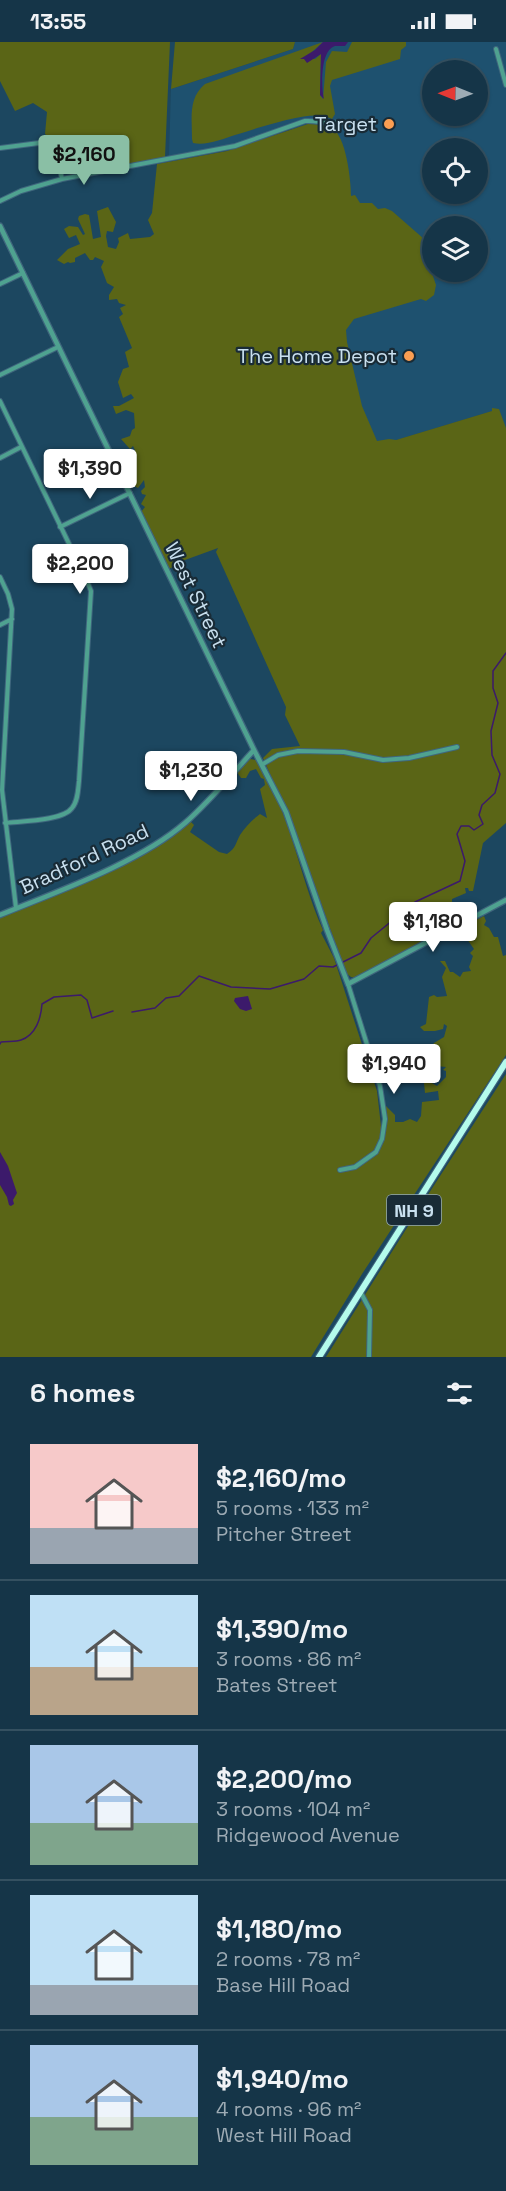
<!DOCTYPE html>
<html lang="en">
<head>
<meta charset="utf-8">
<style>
	:root { --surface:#153548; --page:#224052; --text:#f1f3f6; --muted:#9dabb4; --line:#345060; --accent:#8abfa5 }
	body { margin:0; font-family:"Space Grotesk",sans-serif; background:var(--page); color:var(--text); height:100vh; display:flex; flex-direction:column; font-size:22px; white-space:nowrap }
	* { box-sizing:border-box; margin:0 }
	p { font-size:20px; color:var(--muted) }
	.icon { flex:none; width:33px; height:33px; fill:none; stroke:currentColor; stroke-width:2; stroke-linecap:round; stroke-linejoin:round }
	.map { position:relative; height:1315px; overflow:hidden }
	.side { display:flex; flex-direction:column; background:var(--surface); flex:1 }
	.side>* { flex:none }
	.needle { width:39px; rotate:271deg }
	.tools { position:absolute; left:422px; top:18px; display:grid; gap:12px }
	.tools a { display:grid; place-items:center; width:66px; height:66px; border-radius:50%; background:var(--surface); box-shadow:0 2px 4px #0004,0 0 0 2px var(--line); font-size:30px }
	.price { position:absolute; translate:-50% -51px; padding:0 14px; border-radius:6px; background:#fff; color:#222; font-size:20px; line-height:39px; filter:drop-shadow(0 2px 3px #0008) }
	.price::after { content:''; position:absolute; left:50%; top:36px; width:18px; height:14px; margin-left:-9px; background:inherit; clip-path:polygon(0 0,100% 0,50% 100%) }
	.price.active { background:var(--accent); color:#111 }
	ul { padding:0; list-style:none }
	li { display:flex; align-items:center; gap:18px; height:150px; padding:0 30px }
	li+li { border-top:2px solid var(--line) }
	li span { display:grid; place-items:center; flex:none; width:168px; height:120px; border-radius:0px; color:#555 }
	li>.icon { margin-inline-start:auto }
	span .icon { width:72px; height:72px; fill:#fffc; stroke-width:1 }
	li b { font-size:26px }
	h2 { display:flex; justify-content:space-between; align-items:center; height:72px; padding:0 30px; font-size:26px }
	.status { display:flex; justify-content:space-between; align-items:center; height:42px; padding:0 30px; background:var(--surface); direction:ltr }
	.status svg { height:16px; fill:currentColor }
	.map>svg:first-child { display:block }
	.built { fill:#1e516f; fill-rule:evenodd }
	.green { fill:#5a6516 }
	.water { fill:#3c1a6b }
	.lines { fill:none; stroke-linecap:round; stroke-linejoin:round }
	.stream { stroke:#3c1a6b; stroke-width:1.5 }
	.minor-casing { stroke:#3f667d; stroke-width:6 }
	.tertiary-casing { stroke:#3f667d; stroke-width:7 }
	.trunk-casing { stroke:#3f667d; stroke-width:8 }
	.minor { stroke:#4fa290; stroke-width:4 }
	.tertiary { stroke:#4fa290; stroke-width:4.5 }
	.trunk { stroke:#b4fbec; stroke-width:6 }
	.poi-dot { fill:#fb9e52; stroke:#192b36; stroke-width:2 }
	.labels { text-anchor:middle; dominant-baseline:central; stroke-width:4.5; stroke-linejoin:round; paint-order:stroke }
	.shield { fill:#192b36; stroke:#94aab8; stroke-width:1.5 }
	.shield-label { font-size:18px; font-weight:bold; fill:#c9e0ef }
	.poi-label { font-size:20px; fill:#c9e0ef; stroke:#192b36; text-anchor:end }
	.street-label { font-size:20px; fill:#c9e0ef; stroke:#192b36 }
</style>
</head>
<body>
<div class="status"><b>13:55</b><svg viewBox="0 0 49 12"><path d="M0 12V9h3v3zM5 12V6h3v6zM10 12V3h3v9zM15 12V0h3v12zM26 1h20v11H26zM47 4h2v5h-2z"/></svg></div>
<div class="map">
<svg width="506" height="1315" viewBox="0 0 506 1315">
	<rect width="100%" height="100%" fill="#1c4760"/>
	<path class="built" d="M 295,0 L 506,0 L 506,395 L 496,368 L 370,406 L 329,280 L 345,274 L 291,85 L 235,104 L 169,114 L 171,47 L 293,7 ZM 432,28 L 477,28 L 477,74 L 432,74 ZM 432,106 L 477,106 L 477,152 L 432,152 ZM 432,184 L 477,184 L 477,230 L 432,230 Z"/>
	<path class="green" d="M 0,0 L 170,0 L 165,115 L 71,134 L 55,100 L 45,92 L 47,70 L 33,61 L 15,69 L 0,39 Z
		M 175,0 L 295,0 L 293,7 L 171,47 Z
		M 323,0 L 304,17 L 315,17 L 321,12 L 320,53 L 323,57 L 326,20 L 332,9 L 347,10 L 352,0 L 406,0 L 406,4 L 401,8 L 400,17 L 332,38 L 330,44 L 335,72 L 332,77 C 329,76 326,74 323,74 C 303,70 255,87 235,93 C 223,97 206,104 193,101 L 192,97 C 192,76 188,56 205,42 Z
		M 308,82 C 316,82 325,83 332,86 C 346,94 351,138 351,154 L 355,153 L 360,161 L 372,161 L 378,167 L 385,166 L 392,169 L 432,204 L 432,223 L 430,225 L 436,243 L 434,253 L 426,259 L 421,257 L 354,277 L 346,288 L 347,300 L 362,364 L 377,399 L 389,397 L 396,398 L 492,369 L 492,366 L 499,367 L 506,386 L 506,781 L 483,801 L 473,849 L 469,849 L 468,846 L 465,846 L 466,851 L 452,857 L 452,861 L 458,864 L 455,875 L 448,878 L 448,882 L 455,878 L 460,880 L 444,890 L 356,936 L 351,935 L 346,931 L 296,791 L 263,716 L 272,707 L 300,704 L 285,673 L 286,665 L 216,510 L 218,506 L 185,518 L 169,527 L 141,470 L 145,465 L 141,462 L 146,453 L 142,452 L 141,449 L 145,445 L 144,438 L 138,446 L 126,440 L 124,435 C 129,424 141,418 133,404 L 130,407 L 121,397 L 130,394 L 132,388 L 135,386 L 134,371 L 126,368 L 116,372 L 113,364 L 119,364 L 134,356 L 131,352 L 123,356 L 118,340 L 123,327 L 129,325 L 125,310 L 132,306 L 119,275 L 123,272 L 120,266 L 126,263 L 119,261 L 117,257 L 109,258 L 109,253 L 114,245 L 107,241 L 101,225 L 104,219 L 95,215 L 93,218 L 90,218 L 85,211 L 75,216 L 75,220 L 70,221 L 68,220 L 64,222 L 57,218 L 68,207 L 80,202 L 76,193 L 69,196 L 64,187 L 69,184 L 78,185 L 83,193 L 85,192 L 78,177 L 79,174 L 85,172 L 89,173 L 93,197 L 101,195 L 97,169 L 108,165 L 116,180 L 113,190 L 107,189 L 106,194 L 108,205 L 116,207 L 119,200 L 118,196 L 128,191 L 130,197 L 150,195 L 154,192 L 148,178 L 152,171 L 157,122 L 227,109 Z
		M 250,717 L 256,718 C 291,769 298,832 323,888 L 321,891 L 334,916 L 377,1049 L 383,1102 L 386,1079 L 386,1064 L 395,1073 L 395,1080 L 403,1080 L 410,1077 L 417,1080 L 421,1074 L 422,1060 L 439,1058 L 438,1049 L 425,1051 L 424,1041 L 430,1040 L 437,1044 L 446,1035 L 446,1029 L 443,1028 L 446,1025 L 437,1024 L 427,1012 L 434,1001 L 444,995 L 447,984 L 444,982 L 443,987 L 435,989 L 424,989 L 420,985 L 426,982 L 429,955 L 434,953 L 437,955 L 447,954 L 442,935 L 446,926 L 440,919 L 445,919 L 450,930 L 453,930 L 460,935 L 463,930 L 471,929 L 469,925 L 473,914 L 470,911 L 474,907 L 464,893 L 466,888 L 472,886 L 472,880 L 484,874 L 486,879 L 484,883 L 489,886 L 494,895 L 498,895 L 503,914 L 506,913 L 506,1013 L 362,1232 L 311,1315 L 0,1315 L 0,875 L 92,838 L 141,813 L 190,779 L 194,783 L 190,790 L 219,810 L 227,812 C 236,806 235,802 240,793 C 245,785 252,778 260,772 L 267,776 L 260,747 L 265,743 L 264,737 L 261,736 L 256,727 L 250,729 L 246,736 L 241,736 L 237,730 Z
		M 506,1032 L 506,1315 L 326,1315 L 420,1165 Z"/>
	<path class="water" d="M 323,0 L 348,0 L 345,4 C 344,4 336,4 335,4 C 320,8 321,46 324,57 L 320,53 L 321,12 L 307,21 L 304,17 L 300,17 L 315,8 Z
		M 248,954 L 252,967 L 246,969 L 240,967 L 234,959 L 235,956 Z
		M 0,1110 L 8,1124 L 17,1151 L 13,1158 L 14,1162 L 11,1164 L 9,1163 L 7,1155 L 0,1143 Z"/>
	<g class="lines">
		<path class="stream" d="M 132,970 L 155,966 L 166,956 L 179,954 L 199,934 L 231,945 L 270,947 L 304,937 L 319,924 L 333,925 L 361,911 L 371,896 L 415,860 L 460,839 L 465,819 L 457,792 L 461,784 L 469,784 L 474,788 L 483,782 L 479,773 L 482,763 L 495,751 L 500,732 L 492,713 L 491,689 L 498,661 L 493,646 L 493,629 L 506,611
			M 0,1002 L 1,1000 C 7,999 16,1000 21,998 C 36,993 41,976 42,962 L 54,955 L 81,953 L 87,958 L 92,976 L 113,969"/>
		<g class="minor-casing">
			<path id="minor" d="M 496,7 L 506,43
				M 0,106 L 39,101 L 48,102 L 57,113 L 62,137
				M 0,159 L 21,149 L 62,137 L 235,104 L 305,79 C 318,78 330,83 343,80
				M 0,242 L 23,231
				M 0,333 L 58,305
				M 0,359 L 87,539 L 91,549 L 79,739 C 78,748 78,759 72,766 C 63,779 21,779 5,781
				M 0,416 L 21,405
				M 60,485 L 130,451
				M 0,535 L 8,552 L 12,567 L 2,748 L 16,866
				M 0,583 L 12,577
				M 263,722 L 278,713 L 298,709 L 344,710 L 383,718 L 409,716 L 457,705
				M 340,1128 L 355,1125 L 376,1110 L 382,1097 L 385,1077 L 380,1044 L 348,942
				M 361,1251 L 370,1268 L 369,1315"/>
		</g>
		<g class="tertiary-casing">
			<path id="tertiary" d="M 0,184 L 254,708 L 286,770 L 327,888 L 348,942 L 506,858
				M 0,873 C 56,850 139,821 185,781 C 210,759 232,732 254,708"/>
		</g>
		<g class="trunk-casing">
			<path id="trunk" d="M 319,1315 L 506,1020"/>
		</g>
		<use href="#minor" class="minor"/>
		<use href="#tertiary" class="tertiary"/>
		<use href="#trunk" class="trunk"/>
	</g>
	<g class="poi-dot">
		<circle cx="389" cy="82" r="6"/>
		<circle cx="409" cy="314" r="6"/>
	</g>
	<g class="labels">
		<rect class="shield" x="387" y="1153" width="54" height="30" rx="4.5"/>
		<g class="shield-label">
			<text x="414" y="1168">NH 9</text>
		</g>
		<g class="poi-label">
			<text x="377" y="82">Target</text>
			<text x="397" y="314">The Home Depot</text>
		</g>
		<g class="street-label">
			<text transform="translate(196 553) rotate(64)">West Street</text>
			<text transform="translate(84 817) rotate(-25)">Bradford Road</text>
		</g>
	</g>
</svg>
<div class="tools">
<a><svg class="needle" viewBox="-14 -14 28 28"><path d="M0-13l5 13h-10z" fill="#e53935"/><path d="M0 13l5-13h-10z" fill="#9dabb4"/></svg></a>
<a><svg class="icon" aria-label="locate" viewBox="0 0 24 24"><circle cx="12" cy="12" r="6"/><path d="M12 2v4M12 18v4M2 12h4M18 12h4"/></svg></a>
<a><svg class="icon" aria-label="layers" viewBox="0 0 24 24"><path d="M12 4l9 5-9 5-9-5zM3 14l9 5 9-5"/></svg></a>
</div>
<b class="price active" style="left:84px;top:144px">$2,160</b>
<b class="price" style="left:90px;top:458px">$1,390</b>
<b class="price" style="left:80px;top:553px">$2,200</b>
<b class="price" style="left:191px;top:760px">$1,230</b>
<b class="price" style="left:433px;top:911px">$1,180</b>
<b class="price" style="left:394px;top:1053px">$1,940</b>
</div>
<section class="side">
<h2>6 homes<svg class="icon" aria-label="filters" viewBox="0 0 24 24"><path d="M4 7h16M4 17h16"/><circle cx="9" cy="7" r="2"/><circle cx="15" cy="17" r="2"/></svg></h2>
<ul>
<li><span style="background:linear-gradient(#f6c9c9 70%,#9aa5b1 0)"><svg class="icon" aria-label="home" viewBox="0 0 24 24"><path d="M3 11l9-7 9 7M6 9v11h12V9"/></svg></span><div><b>$2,160/mo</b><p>5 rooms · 133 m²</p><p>Pitcher Street</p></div></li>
<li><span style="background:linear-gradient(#bfe0f5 60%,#b9a48a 0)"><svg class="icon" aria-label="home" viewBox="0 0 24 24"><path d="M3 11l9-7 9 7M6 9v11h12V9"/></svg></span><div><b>$1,390/mo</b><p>3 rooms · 86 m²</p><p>Bates Street</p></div></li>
<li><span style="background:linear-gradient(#a9c7e8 65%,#7fa58c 0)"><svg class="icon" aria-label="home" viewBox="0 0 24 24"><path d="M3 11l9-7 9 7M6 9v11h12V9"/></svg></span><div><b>$2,200/mo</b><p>3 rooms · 104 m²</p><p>Ridgewood Avenue</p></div></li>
<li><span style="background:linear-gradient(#bfe0f5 75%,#9aa5b1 0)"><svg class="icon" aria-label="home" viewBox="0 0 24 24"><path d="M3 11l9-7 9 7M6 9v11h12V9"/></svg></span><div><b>$1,180/mo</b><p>2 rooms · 78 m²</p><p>Base Hill Road</p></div></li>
<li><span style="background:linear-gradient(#a9c7e8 60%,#7fa58c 0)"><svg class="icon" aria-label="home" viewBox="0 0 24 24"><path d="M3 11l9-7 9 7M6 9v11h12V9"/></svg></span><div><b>$1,940/mo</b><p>4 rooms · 96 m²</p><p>West Hill Road</p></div></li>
</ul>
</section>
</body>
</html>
